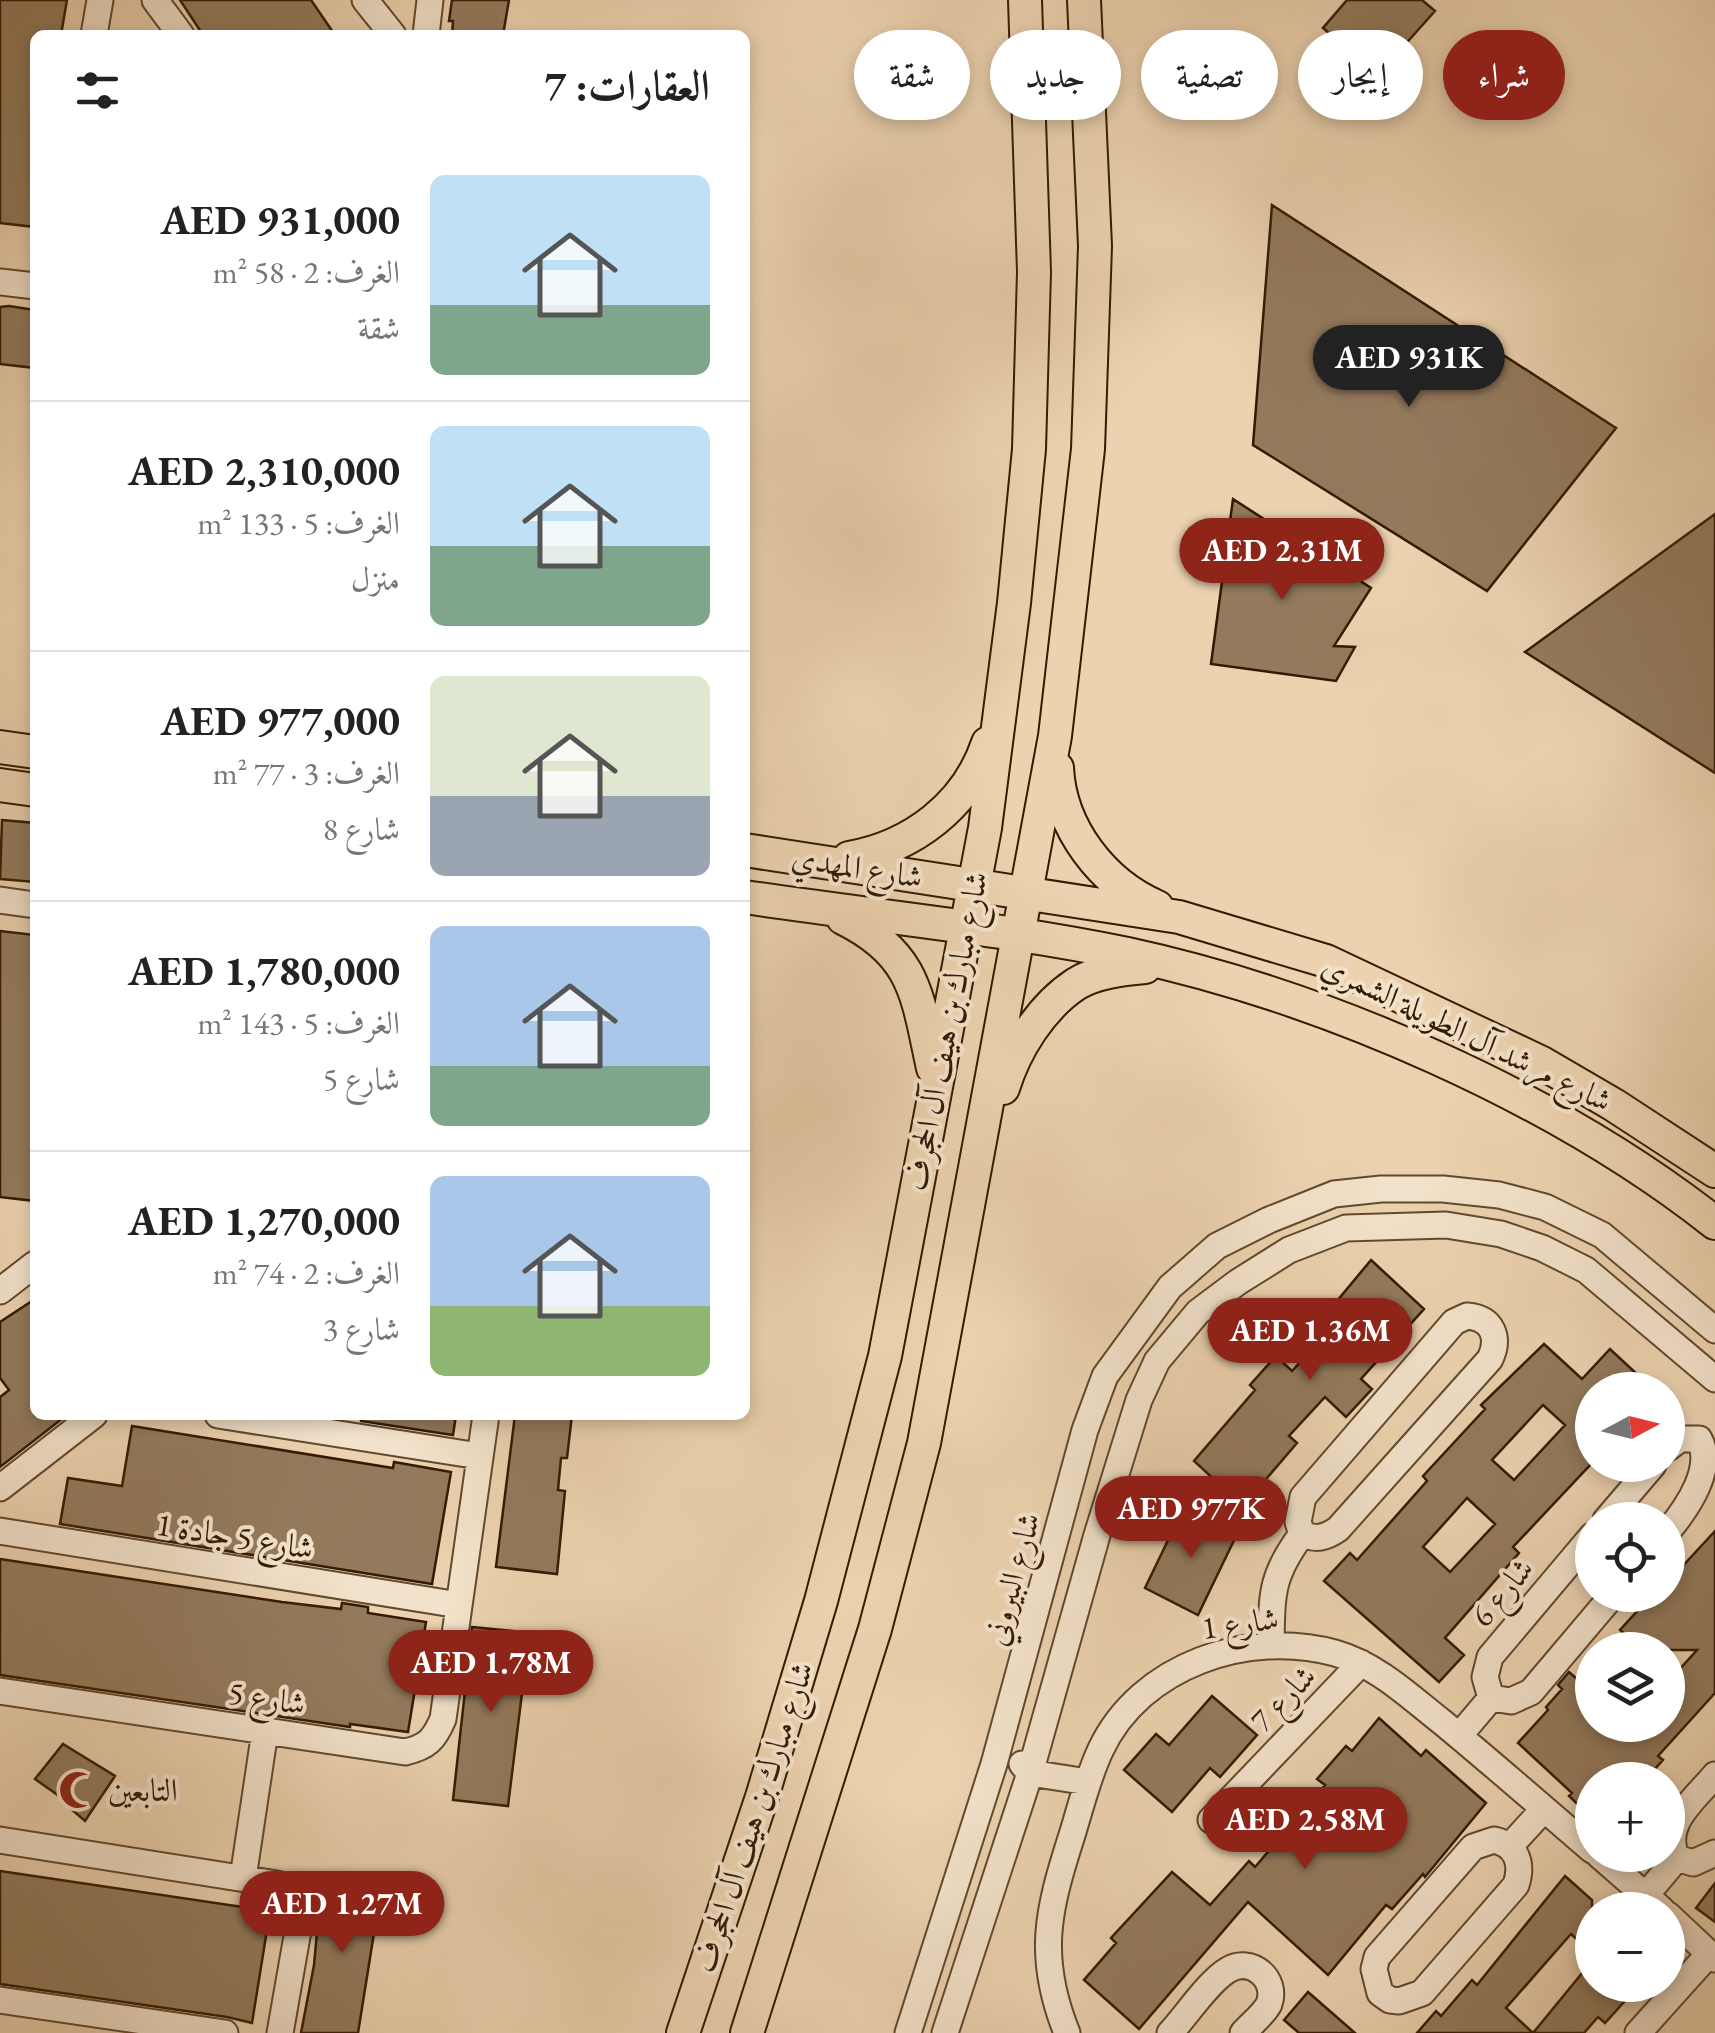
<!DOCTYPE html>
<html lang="ar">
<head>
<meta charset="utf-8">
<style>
	:root { --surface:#fff; --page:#f6f6f6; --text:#222; --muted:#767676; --line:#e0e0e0; --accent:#8f2418 }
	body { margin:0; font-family:"EB Garamond",Amiri,serif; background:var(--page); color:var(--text); direction:rtl; height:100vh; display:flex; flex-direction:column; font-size:38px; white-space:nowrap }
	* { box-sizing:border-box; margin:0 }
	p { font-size:32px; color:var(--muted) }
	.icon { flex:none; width:55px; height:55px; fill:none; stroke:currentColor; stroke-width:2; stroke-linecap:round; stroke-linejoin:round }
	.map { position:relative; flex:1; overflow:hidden; direction:ltr }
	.panel { position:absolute; left:30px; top:30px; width:720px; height:1390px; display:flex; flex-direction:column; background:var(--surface); border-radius:15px; box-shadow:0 5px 15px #0003; direction:rtl }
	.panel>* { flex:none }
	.banner { position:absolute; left:780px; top:30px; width:785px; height:90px; direction:rtl; display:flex; gap:20px }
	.needle { width:65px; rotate:83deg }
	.buttons { position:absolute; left:1575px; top:1372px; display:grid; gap:20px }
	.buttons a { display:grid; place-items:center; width:110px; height:110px; border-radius:50%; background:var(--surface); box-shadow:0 5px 15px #0003; font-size:50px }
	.price { position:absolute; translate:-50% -85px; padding:0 22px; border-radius:35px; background:var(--accent); color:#fff; font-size:32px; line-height:65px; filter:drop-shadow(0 2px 5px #0008) }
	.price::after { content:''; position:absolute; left:50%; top:60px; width:30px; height:22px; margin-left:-15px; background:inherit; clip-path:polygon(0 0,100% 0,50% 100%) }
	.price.on { background:#222; color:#fff }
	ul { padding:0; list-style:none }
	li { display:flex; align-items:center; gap:30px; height:250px; padding:0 40px }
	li+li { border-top:2px solid var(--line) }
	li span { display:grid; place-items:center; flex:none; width:280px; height:200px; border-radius:15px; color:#555 }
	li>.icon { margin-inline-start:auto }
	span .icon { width:120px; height:120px; fill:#fffc; stroke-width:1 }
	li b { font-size:42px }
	h2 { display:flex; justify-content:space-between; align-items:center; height:120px; padding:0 40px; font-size:42px }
	.tag { padding:0 35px; border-radius:45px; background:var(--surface); box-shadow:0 5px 15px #0003; font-size:35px; line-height:90px }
	.tag.on { background:var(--accent); color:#fff }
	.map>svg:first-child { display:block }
	.building { fill:#937a5c; stroke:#331b02; stroke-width:2.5; fill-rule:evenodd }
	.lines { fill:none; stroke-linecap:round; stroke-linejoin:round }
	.minor-casing { stroke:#61492d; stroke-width:29 }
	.major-casing { stroke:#331b02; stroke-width:36 }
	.minor { stroke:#f3e2cb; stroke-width:25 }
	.major { stroke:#ecd2af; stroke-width:32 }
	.labels { text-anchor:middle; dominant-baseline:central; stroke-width:8; stroke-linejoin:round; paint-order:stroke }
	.street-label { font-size:32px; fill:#331b02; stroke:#f3e2cb }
	.poi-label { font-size:32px; fill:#331b02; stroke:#f3e2cb; text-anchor:start }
</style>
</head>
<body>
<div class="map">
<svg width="1715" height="2033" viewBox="0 0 1715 2033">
	<rect width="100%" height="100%" fill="#ecd2af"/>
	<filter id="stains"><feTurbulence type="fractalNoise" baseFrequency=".002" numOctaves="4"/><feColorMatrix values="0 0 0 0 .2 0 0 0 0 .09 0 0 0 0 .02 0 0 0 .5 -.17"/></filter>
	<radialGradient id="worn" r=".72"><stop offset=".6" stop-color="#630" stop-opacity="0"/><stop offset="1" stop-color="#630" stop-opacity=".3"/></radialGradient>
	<path class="building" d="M 0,0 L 67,0 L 61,35 L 35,35 L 35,227 L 0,223 Z
		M 180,0 L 311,0 L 335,35 L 203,35 Z
		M 452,0 L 509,0 L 503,35 L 452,35 L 453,21 L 449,21 Z
		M 1347,0 L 1422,0 L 1435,11 L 1377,76 L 1323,28 Z
		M 1272,205 L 1616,428 L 1487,591 L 1253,445 Z
		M 9,306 L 35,310 L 35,368 L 0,364 L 0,307 Z
		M 1233,499 L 1371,588 L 1334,646 L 1355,647 L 1336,681 L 1211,664 Z
		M 1715,514 L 1715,773 L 1525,652 Z
		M 2,820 L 35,823 L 35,882 L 0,879 Z
		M 0,931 L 35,935 L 35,1201 L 0,1197 Z
		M 1371,1260 L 1424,1309 L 1361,1379 L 1372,1389 L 1346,1417 L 1325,1397 L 1289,1436 L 1297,1443 L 1243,1506 L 1194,1461 L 1255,1390 L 1250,1385 L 1276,1356 L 1292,1371 L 1326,1334 L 1317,1325 Z
		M 35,1299 L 35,1415 L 61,1415 L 63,1418 L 0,1467 L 0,1397 L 9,1390 L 0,1378 L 0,1322 Z
		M 1544,1344 L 1582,1379 L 1610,1349 L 1654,1390 L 1592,1390 L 1592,1463 L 1513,1547 L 1519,1553 L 1445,1638 L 1464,1655 L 1439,1682 L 1324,1581 L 1350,1553 L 1357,1560 L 1427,1481 L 1423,1476 L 1485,1409 L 1481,1405 ZM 1543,1405 L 1565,1425 L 1514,1480 L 1492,1460 ZM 1467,1498 L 1495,1524 L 1450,1572 L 1423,1547 Z
		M 361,1415 L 456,1415 L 453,1435 L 361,1421 Z
		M 515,1415 L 572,1415 L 567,1458 L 561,1458 L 558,1490 L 565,1491 L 557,1574 L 496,1567 Z
		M 132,1426 L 393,1468 L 394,1462 L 451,1472 L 432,1584 L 60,1524 L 68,1478 L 122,1486 Z
		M 1184,1507 L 1237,1534 L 1198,1615 L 1145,1588 Z
		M 1715,1531 L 1715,1693 L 1658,1756 L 1663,1760 L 1645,1780 L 1592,1780 L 1592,1818 L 1569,1796 L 1572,1793 L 1518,1743 L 1548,1710 L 1546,1707 L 1562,1689 L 1558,1685 L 1569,1672 L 1584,1685 L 1592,1676 L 1592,1725 L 1668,1725 L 1668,1682 L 1697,1650 L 1617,1650 L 1628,1637 L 1620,1630 L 1652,1595 L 1668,1595 L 1668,1582 Z
		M 0,1559 L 282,1602 L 341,1609 L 342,1603 L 368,1607 L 368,1613 L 426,1622 L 408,1732 L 350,1724 L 350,1727 L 0,1675 Z
		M 472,1627 L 534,1633 L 531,1661 L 526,1661 L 508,1806 L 453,1800 Z
		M 1212,1696 L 1257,1735 L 1220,1777 L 1210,1768 L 1172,1812 L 1124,1770 L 1156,1734 L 1169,1745 Z
		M 1379,1718 L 1421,1756 L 1426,1750 L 1486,1803 L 1425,1877 L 1423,1874 L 1392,1909 L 1386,1905 L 1328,1975 L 1248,1902 L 1139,2029 L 1084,1980 L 1116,1943 L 1111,1938 L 1172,1872 L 1210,1905 L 1249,1861 L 1255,1867 L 1325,1785 L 1317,1779 L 1346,1746 L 1352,1751 Z
		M 63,1744 L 115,1776 L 85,1821 L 64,1803 L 66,1801 L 35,1779 Z
		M 0,1871 L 270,1911 L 252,2023 L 227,2017 L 0,1984 Z
		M 1565,1876 L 1592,1900 L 1592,1953 L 1571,1934 L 1506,2008 L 1533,2033 L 1592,1961 L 1592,1985 L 1625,1985 L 1633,1992 L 1605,2023 L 1598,2017 L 1584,2033 L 1417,2033 L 1436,2011 L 1441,2016 L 1472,1980 L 1477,1985 Z
		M 322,1877 L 382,1883 L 358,2033 L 301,2033 L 314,1965 Z
		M 1715,1883 L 1715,1922 L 1696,1908 Z
		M 1308,1992 L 1355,2033 L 1299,2033 L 1284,2020 Z"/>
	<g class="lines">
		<g class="minor-casing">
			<path id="minor" d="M 155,0 L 181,35
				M 365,0 L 393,35
				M 94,35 L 100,0
				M 426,35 L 430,0
				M 0,282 L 35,286
				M 0,900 L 35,905
				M 0,1291 L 35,1264
				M 1467,1316 C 1493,1318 1500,1338 1490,1359 L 1338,1529 C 1325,1538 1316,1540 1302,1534 L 1298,1522 L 1303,1497 L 1454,1322 Z
				M 218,1415 L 479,1456
				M 1668,1448 L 1680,1439 L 1699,1439 C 1715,1467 1688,1507 1668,1531
				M 0,1488 L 94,1415
				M 1606,1520 L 1653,1465
				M 0,1531 L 459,1605
				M 1271,1646 C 1272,1595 1270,1577 1302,1534
				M 0,1691 L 405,1752 C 427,1747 434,1740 443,1719 L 486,1415
				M 1491,1698 L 1485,1677 L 1490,1657 L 1592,1536
				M 1491,1698 L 1511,1701 L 1531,1692 L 1613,1595
				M 1459,1736 L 1491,1698
				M 1022,1764 L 1030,1773 L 1088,1782
				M 1211,1820 L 1361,1663
				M 0,1840 L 277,1884 L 292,1889 L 302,1908 L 280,2033
				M 1494,1840 C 1517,1845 1523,1864 1516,1885 L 1422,1993 L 1399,2001 L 1390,2000 L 1380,1993 L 1374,1969 L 1377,1957 L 1473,1847 Z
				M 1510,1846 L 1544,1809
				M 1599,1855 L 1662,1910
				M 1677,1858 C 1660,1825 1695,1799 1715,1775
				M 1677,1858 L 1693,1863 L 1715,1853
				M 243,1878 L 265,1731
				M 1646,1895 L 1677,1858
				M 1668,1915 L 1715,1959
				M 0,2000 L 225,2033
				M 908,2033 L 994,1764 L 1085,1430 L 1105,1376 L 1170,1287 L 1217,1246 L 1269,1220 L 1334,1194 L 1381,1189 L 1443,1189 L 1499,1195 L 1545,1207 L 1602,1235 L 1715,1330
				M 945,2033 L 1030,1773 L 1097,1535 L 1139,1400 L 1157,1361 L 1198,1312 L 1238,1282 L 1289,1250 L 1346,1228 L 1446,1225 L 1501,1234 L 1542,1248 L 1586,1270 L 1715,1379
				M 1067,2033 C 1036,1956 1048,1910 1072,1835 C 1081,1806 1088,1776 1101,1749 C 1141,1665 1248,1629 1335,1653 C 1377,1665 1409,1696 1442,1722 C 1493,1764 1542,1807 1592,1850
				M 1170,2033 C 1186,2016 1209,1981 1228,1970 C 1251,1956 1278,1979 1269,2004 C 1264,2014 1251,2024 1243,2033
				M 1638,2033 L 1709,1954"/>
		</g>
		<g class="major-casing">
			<path id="major" d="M 0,747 L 35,752
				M 1057,768 C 1060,828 1102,883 1157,907
				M 0,785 L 35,790
				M 745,850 L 1179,917 L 1326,961 L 1542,1063 L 1614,1105 L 1715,1171
				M 849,858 C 912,847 967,806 988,743
				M 745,897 C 872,916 1001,928 1127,954 C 1326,997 1555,1097 1715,1223
				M 843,918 C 916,954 917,995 933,1068
				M 1003,1088 C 1015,1049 1041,1007 1076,984 C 1095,972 1123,969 1145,967
				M 683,2033 L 762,1797 L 821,1601 L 885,1356 L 985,828 L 1014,603 L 1029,449 L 1034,272 L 1025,0
				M 747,2033 L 875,1629 L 924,1443 L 1055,736 L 1088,449 L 1095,246 L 1084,0"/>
		</g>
		<use href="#minor" class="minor"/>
		<use href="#major" class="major"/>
	</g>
	<defs>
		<g id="mosque-bare" transform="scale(3)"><path d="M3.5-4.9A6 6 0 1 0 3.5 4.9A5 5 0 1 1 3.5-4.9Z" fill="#8f2418" stroke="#f3e2cb" stroke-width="2.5" paint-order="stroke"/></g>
	</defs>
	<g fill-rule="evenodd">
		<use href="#mosque-bare" x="78" y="1790"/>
	</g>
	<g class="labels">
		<g class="street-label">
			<text transform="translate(857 867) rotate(9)">شارع المهدي</text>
			<text transform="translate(946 1031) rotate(-79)">شارع مبارك بن هيف آل الحجرف</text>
			<text transform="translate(1467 1033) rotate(26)">شارع مرشد آل الطويلة الشمري</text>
			<text transform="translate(235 1536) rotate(9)">شارع 5 جادة 1</text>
			<text transform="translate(1012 1579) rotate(-75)">شارع البيروني</text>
			<text transform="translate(1502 1592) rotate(-50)">شارع 6</text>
			<text transform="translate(1240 1623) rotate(-8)">شارع 1</text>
			<text transform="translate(267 1698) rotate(9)">شارع 5</text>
			<text transform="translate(1283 1698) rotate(-46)">شارع 7</text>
			<text transform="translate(753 1817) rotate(-72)">شارع مبارك بن هيف آل الحجرف</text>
		</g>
		<g class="poi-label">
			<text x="108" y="1790">التابعين</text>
		</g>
	</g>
	<rect width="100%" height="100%" filter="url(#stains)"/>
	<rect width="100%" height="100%" fill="url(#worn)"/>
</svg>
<div class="buttons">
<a><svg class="needle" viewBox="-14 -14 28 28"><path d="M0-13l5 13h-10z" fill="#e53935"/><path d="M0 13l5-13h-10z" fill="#767676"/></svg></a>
<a><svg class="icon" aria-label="locate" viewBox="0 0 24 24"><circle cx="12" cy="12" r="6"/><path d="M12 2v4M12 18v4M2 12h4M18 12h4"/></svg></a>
<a><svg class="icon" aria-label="layers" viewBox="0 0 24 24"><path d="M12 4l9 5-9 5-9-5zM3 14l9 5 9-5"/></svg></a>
<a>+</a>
<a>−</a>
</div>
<b class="price on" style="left:1409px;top:410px">AED 931K</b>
<b class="price" style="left:1282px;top:603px">AED 2.31M</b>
<b class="price" style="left:1310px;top:1383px">AED 1.36M</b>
<b class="price" style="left:1191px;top:1561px">AED 977K</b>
<b class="price" style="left:491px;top:1715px">AED 1.78M</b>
<b class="price" style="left:1305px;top:1872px">AED 2.58M</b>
<b class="price" style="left:342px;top:1956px">AED 1.27M</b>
<div class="banner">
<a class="tag on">شراء</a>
<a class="tag">إيجار</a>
<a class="tag">تصفية</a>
<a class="tag">جديد</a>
<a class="tag">شقة</a>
</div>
<section class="panel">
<h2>العقارات: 7<svg class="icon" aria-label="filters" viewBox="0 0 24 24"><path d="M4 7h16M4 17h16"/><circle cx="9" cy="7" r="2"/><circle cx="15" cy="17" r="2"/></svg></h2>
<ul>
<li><span style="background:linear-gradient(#bfe0f5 65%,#7fa58c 0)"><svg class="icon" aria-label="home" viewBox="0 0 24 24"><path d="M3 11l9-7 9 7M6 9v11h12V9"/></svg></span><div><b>AED 931,000</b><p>الغرف: 2 · 58 m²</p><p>شقة</p></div></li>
<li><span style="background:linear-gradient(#bfe0f5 60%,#7fa58c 0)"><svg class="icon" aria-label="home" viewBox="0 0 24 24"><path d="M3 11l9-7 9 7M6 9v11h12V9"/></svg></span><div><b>AED 2,310,000</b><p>الغرف: 5 · 133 m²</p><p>منزل</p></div></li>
<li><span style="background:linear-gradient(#dfe7d0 60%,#9aa5b1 0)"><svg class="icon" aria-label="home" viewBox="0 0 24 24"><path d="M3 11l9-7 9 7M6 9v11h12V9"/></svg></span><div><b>AED 977,000</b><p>الغرف: 3 · 77 m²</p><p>شارع 8</p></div></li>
<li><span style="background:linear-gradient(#a9c7e8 70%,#7fa58c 0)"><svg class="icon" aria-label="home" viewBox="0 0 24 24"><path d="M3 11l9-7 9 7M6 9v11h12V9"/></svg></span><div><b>AED 1,780,000</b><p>الغرف: 5 · 143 m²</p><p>شارع 5</p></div></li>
<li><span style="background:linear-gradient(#a9c7e8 65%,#8fb573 0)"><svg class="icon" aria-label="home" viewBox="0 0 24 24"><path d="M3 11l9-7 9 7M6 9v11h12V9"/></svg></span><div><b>AED 1,270,000</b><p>الغرف: 2 · 74 m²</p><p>شارع 3</p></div></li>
</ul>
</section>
</div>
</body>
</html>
